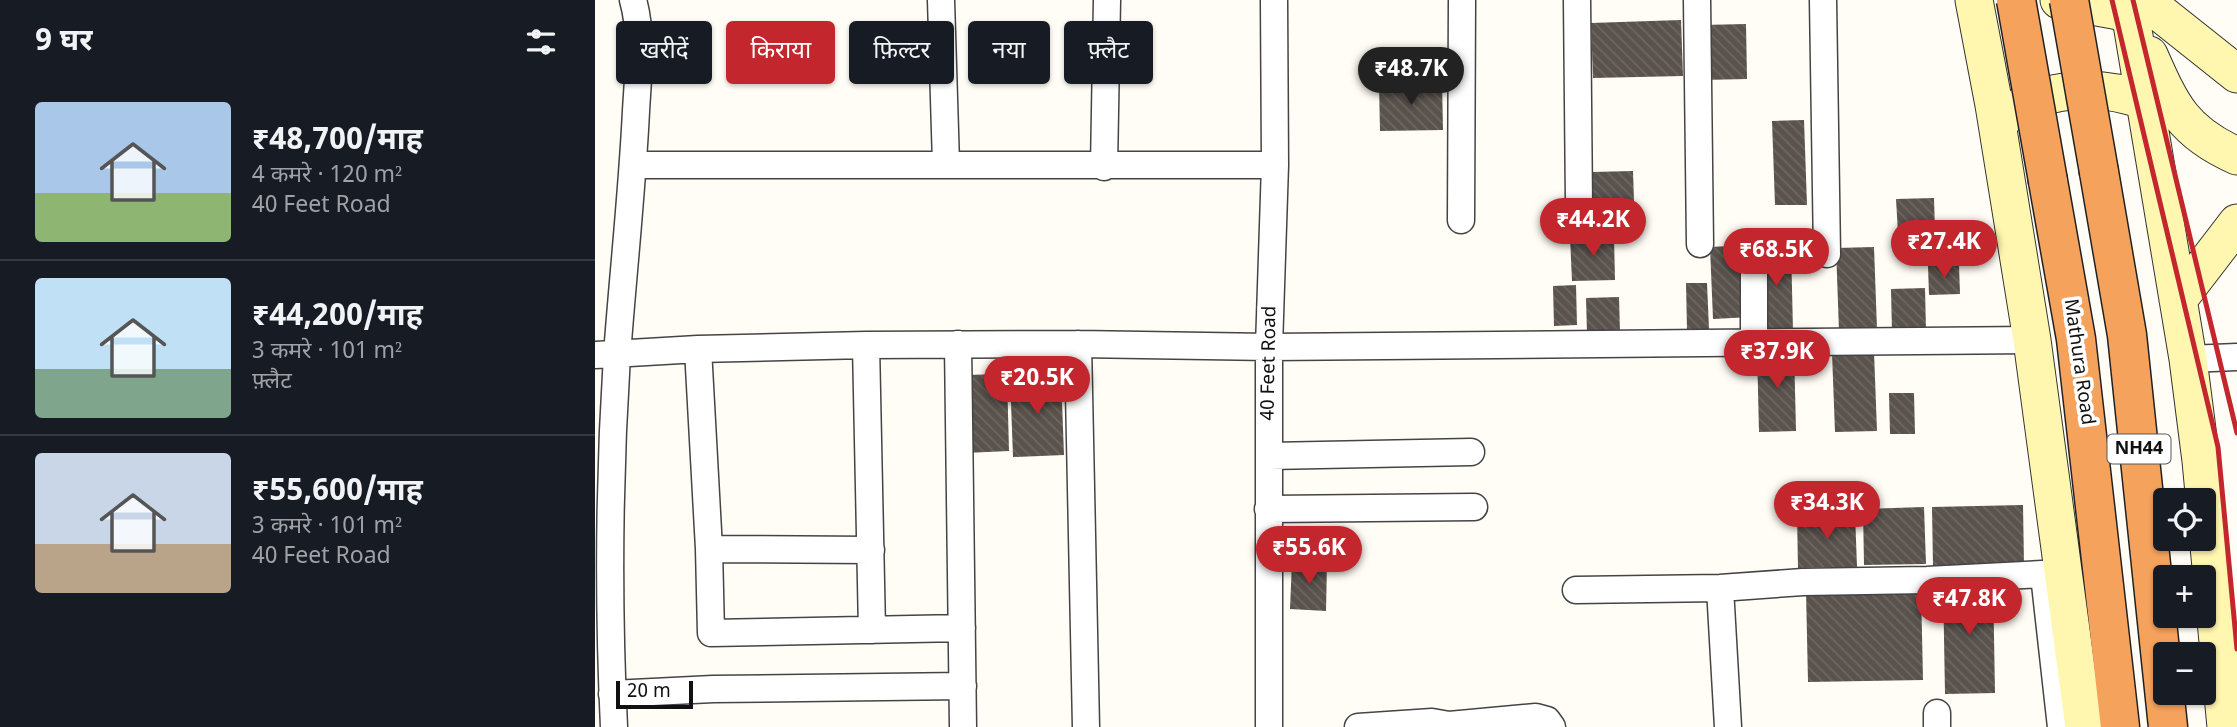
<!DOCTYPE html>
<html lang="hi">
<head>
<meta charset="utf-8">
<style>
	:root { --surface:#171b24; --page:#20242c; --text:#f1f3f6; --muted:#9ea1a6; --line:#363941; --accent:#c4262e }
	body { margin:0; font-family:Georgia,"Noto Sans Devanagari",serif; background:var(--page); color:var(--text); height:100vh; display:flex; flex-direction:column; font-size:26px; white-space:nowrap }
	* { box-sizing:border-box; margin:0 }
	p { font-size:23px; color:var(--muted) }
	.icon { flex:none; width:38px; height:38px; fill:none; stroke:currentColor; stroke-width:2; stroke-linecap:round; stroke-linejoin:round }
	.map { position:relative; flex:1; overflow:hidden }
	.details { display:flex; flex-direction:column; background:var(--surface); width:595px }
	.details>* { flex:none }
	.banner { position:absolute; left:21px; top:21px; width:665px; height:63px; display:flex; gap:14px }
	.controls { position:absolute; left:1558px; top:488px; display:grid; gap:14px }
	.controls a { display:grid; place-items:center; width:63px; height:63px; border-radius:7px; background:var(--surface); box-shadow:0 2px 5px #0004; font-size:35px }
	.scale { position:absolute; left:21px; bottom:18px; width:77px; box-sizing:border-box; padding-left:7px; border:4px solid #111; border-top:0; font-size:19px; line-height:24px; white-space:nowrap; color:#111; -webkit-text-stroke:5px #fff; paint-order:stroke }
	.price { position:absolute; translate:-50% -60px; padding:0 16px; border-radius:24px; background:var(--accent); color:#fff; font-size:23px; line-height:46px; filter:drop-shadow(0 2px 4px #0008) }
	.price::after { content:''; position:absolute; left:50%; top:42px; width:21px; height:16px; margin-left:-10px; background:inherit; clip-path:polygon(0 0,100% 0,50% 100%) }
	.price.selected { background:#222; color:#fff }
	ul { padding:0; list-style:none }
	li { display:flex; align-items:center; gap:21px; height:175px; padding:0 35px }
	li+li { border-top:2px solid var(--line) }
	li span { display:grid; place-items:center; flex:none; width:196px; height:140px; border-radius:7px; color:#555 }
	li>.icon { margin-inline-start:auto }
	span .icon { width:84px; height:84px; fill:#fffc; stroke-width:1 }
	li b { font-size:30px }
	h2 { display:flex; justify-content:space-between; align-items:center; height:84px; padding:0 35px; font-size:30px }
	.pill { padding:0 24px; border-radius:7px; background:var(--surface); box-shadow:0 2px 5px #0004; font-size:24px; line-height:63px }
	.pill.selected { background:var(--accent); color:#fff }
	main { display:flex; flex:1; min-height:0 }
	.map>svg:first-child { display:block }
	.building { fill:url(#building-back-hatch) }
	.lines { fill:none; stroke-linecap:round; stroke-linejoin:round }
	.street-casing { stroke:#444; stroke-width:29 }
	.secondary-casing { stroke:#333; stroke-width:39 }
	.highway-casing { stroke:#222; stroke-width:41 }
	.street { stroke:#fff; stroke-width:26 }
	.secondary { stroke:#fff6b0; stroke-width:37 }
	.highway { stroke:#f5a25d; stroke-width:38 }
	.rail { stroke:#c4262e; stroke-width:5 }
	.highway-bridge-casing { stroke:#222; stroke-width:41; stroke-linecap:butt }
	.highway-bridge { stroke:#f5a25d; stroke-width:38 }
	.labels { text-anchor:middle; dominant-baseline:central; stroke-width:7; stroke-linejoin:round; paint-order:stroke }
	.shield { fill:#fff; stroke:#585858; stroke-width:2 }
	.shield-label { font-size:18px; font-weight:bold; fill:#111 }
	.street-label { font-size:19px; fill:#111; stroke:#fff }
</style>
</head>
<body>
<main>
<section class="details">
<h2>9 घर<svg class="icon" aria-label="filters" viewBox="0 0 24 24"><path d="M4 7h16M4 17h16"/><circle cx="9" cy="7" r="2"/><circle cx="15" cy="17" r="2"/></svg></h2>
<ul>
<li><span style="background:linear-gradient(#a9c7e8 65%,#8fb573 0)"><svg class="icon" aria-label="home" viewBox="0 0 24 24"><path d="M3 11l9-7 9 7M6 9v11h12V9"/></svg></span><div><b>₹48,700/माह</b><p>4 कमरे · 120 m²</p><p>40 Feet Road</p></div></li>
<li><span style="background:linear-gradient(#bfe0f5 65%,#7fa58c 0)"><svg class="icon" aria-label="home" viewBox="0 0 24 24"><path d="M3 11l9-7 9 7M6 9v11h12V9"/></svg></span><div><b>₹44,200/माह</b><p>3 कमरे · 101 m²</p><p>फ़्लैट</p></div></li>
<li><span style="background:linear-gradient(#c9d6e8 65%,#b9a48a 0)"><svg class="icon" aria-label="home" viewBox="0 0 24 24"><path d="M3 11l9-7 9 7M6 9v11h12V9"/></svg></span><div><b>₹55,600/माह</b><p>3 कमरे · 101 m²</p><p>40 Feet Road</p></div></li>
</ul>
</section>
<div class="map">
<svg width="1642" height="727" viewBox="0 0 1642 727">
	<defs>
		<pattern id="building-back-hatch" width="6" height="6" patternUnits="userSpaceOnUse" patternTransform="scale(1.75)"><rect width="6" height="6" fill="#5a524d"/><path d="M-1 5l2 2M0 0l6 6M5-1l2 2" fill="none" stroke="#6d6662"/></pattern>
	</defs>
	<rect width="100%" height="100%" fill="#fffdf5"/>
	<path class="building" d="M 1086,20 L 1088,76 L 998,78 L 996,23 Z
		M 1151,24 L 1152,79 L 1108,80 L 1107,25 Z
		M 847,82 L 848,130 L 785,131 L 784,84 Z
		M 1209,120 L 1212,205 L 1180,205 L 1177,121 Z
		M 1038,171 L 1039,202 L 998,203 L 997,172 Z
		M 1339,198 L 1340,232 L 1303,233 L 1301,199 Z
		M 1019,236 L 1020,280 L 977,281 L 975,237 Z
		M 1154,245 L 1156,317 L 1118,319 L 1115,247 Z
		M 1196,245 L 1198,331 L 1167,331 L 1164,246 Z
		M 1279,247 L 1282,329 L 1244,331 L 1241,248 Z
		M 1364,265 L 1365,294 L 1334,295 L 1333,266 Z
		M 1091,283 L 1112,283 L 1114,329 L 1092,330 Z
		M 981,285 L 982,325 L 959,326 L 958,286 Z
		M 1330,288 L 1331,331 L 1297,333 L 1296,289 Z
		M 1024,297 L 1025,333 L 992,334 L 991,298 Z
		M 1199,349 L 1201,431 L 1164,432 L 1162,350 Z
		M 1279,352 L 1282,431 L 1240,432 L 1237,353 Z
		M 412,374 L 414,451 L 370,453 L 368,375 Z
		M 466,374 L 469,455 L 418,457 L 415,376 Z
		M 1294,393 L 1319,393 L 1320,434 L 1295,434 Z
		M 1428,505 L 1429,565 L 1338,567 L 1337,507 Z
		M 1329,507 L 1331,564 L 1269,565 L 1268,509 Z
		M 1260,513 L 1262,567 L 1203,568 L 1202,514 Z
		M 697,561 L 732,562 L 731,611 L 695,609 Z
		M 1398,579 L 1400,693 L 1350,694 L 1348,581 Z
		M 1326,588 L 1328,680 L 1213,682 L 1211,591 Z"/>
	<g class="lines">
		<g class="street-casing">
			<path id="street" d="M 346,0 L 351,164
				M 982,0 L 984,205
				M 1102,0 L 1105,244
				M 1228,0 L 1232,254
				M 38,165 L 680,165
				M 509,167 L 512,0
				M 866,220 L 867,0
				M 1159,267 L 1159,343
				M 363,344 L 368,727
				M 483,344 L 491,727
				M 271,345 L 277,630
				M 103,349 L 114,549 L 116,633 L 367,628
				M 0,355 L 103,349 L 271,345 L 483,344 L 674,347 L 1437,340
				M 1593,359 L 1642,357
				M 674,456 L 876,452
				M 673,509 L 879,507
				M 114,549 L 276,550
				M 1449,575 L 1466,727
				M 1125,588 L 1133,727
				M 981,590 L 1125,588 L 1208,582 L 1332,580 L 1467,573
				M 17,694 L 118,689 L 368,686
				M 1342,713 L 1342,727
				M 854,725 L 941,717 L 952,720 L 957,727
				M 19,727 C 13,603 14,479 22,355 C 28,274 37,193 41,111 C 43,75 48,35 38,0
				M 674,727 L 674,347 L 680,165 L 679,0
				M 763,727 L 837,722 L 854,725 L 855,727"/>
		</g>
		<g class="secondary-casing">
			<path id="secondary" d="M 1379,0 L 1399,105 L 1437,340 L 1489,727
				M 1464,0 L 1535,13 L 1558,10
				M 1533,0 L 1593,359 L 1606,461 L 1631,727
				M 1549,0 L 1642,74
				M 1554,55 C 1577,107 1588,132 1642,156
				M 1411,116 C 1449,86 1506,84 1550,101
				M 1583,300 L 1642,223"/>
		</g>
		<g class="highway-casing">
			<path id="highway" d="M 1504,172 L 1532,335 L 1573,727
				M 1453,181 L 1481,339 L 1525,727"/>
		</g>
		<use href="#street" class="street"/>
		<use href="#secondary" class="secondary"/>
		<use href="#highway" class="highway"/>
		<path class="rail" d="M 1517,0 L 1623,447 L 1642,649
			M 1538,0 L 1642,433"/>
		<g class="highway-bridge-casing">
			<path id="highway-bridge" d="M 1421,0 L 1453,181
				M 1474,0 L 1504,172"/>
		</g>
		<use href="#highway-bridge" class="highway-bridge"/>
	</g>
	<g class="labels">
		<rect class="shield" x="1512.5" y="434.5" width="63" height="29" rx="5"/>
		<g class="shield-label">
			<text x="1544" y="449">NH44</text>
		</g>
		<g class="street-label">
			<text transform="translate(1483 362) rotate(82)">Mathura Road</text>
			<text transform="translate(675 363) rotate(-89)">40 Feet Road</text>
		</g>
	</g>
</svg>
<div class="controls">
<a><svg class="icon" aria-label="locate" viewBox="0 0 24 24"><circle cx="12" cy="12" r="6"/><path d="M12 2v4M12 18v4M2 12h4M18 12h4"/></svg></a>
<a>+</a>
<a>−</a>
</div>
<div class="scale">20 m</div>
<b class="price selected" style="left:816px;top:107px">₹48.7K</b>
<b class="price" style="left:998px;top:258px">₹44.2K</b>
<b class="price" style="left:1349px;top:280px">₹27.4K</b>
<b class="price" style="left:1181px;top:288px">₹68.5K</b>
<b class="price" style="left:1182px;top:390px">₹37.9K</b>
<b class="price" style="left:442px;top:416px">₹20.5K</b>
<b class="price" style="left:1232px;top:541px">₹34.3K</b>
<b class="price" style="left:714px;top:586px">₹55.6K</b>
<b class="price" style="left:1374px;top:637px">₹47.8K</b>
<div class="banner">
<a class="pill">खरीदें</a>
<a class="pill selected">किराया</a>
<a class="pill">फ़िल्टर</a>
<a class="pill">नया</a>
<a class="pill">फ़्लैट</a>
</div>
</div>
</main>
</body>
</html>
